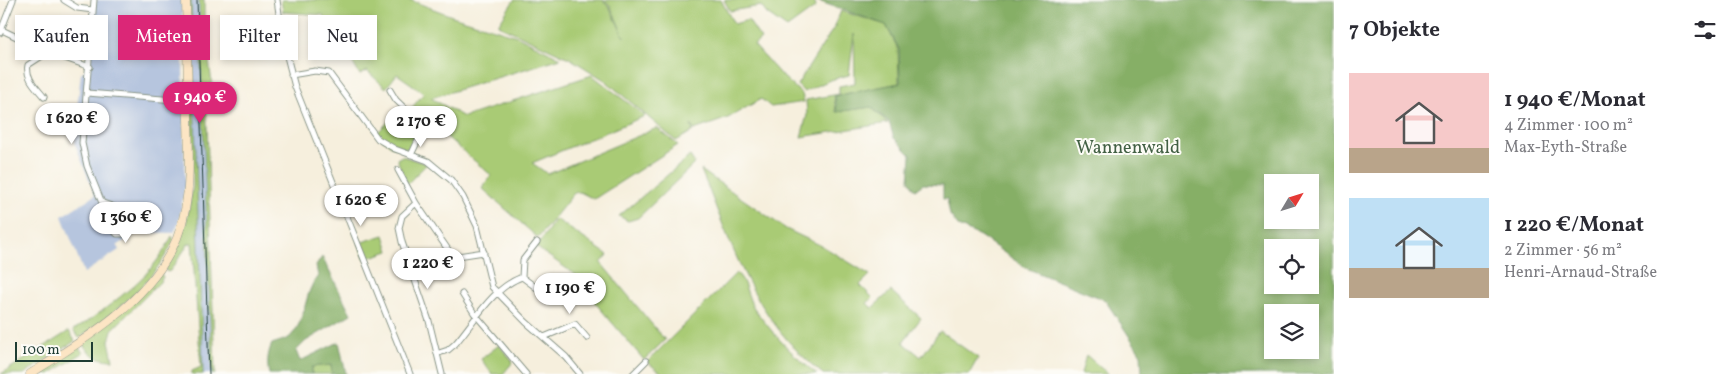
<!DOCTYPE html>
<html lang="de">
<head>
<meta charset="utf-8">
<style>
	:root { --surface:#fff; --page:#f7f7f7; --text:#2b2b33; --muted:#7c7c81; --accent:#db2777 }
	body { margin:0; font-family:Vollkorn,serif; background:var(--page); color:var(--text); height:100vh; display:flex; flex-direction:column; font-size:19px; white-space:nowrap }
	* { box-sizing:border-box; margin:0 }
	p { font-size:16px; color:var(--muted) }
	.icon { flex:none; width:28px; height:28px; fill:none; stroke:currentColor; stroke-width:2; stroke-linecap:round; stroke-linejoin:round }
	.map { position:relative; flex:1; overflow:hidden }
	.panel { display:flex; flex-direction:column; background:var(--surface); width:400px }
	.panel>* { flex:none }
	.hud { position:absolute; left:15px; top:15px; width:475px; height:45px; display:flex; gap:10px }
	.needle { width:32px; rotate:52deg }
	.fabs { position:absolute; left:1264px; top:174px; display:grid; gap:10px }
	.fabs a { display:grid; place-items:center; width:55px; height:55px; border-radius:0px; background:var(--surface); box-shadow:0 2px 8px #0003; font-size:25px }
	.scale { position:absolute; left:15px; bottom:12px; width:78px; box-sizing:border-box; padding-left:5px; border:2px solid #1f3d34; border-top:0; font-size:14px; line-height:18px; white-space:nowrap; color:#1f3d34; -webkit-text-stroke:4px #fdfcf7; paint-order:stroke }
	.price { position:absolute; translate:-50% -42px; padding:0 11px; border-radius:18px; background:#fff; color:#222; font-size:16px; line-height:32px; filter:drop-shadow(0 1px 2px #0008) }
	.price::after { content:''; position:absolute; left:50%; top:30px; width:15px; height:11px; margin-left:-8px; background:inherit; clip-path:polygon(0 0,100% 0,50% 100%) }
	.price.active { background:var(--accent); color:#fff }
	ul { padding:0; list-style:none }
	li { display:flex; align-items:center; gap:15px; height:125px; padding:0 15px }
	li span { display:grid; place-items:center; flex:none; width:140px; height:100px; border-radius:0px; color:#555 }
	li>.icon { margin-inline-start:auto }
	span .icon { width:60px; height:60px; fill:#fffc; stroke-width:1 }
	li b { font-size:21px }
	h2 { display:flex; justify-content:space-between; align-items:center; height:60px; padding:0 15px; font-size:21px }
	.chip { padding:0 18px; border-radius:0px; background:var(--surface); box-shadow:0 2px 8px #0003; font-size:18px; line-height:45px }
	.chip.active { background:var(--accent); color:#fff }
	main { display:flex; flex:1; min-height:0 }
	.map>svg:first-child { display:block }
	.industrial { fill:#b6c5de }
	.green { fill:#a9cb74; stroke:#648454 }
	.forest { fill:#86af66; stroke:#52764d; fill-rule:evenodd }
	.lines { fill:none; stroke-linecap:round; stroke-linejoin:round }
	.street-casing { stroke:#8a9688; stroke-width:7 }
	.secondary-casing { stroke:#8a9688; stroke-width:9 }
	.street { stroke:#fff; stroke-width:5 }
	.secondary { stroke:#fce5c4; stroke-width:8 }
	.rail { stroke:#1f3d34; stroke-width:1 }
	.labels { text-anchor:middle; dominant-baseline:central; stroke-width:4; stroke-linejoin:round; paint-order:stroke }
	.park-label { font-size:18px; fill:#426044; stroke:#fdfcf7 }
</style>
</head>
<body>
<main>
<div class="map">
<svg width="1334" height="374" viewBox="0 0 1334 374">
	<rect width="100%" height="100%" fill="#fdfcf7"/>
	<filter id="ink" filterUnits="userSpaceOnUse"><feTurbulence type="fractalNoise" baseFrequency=".02" numOctaves="2"/><feDisplacementMap in="SourceGraphic" scale="10" xChannelSelector="R" yChannelSelector="G"/><feConvolveMatrix kernelMatrix="1 2 1 2 8 2 1 2 1" color-interpolation-filters="sRGB"/></filter>
	<filter id="wash" filterUnits="userSpaceOnUse"><feTurbulence type="fractalNoise" baseFrequency=".0096" numOctaves="4" result="noise"/><feDisplacementMap in="SourceGraphic" scale="20" xChannelSelector="R" yChannelSelector="G"/><feGaussianBlur stdDeviation="1.12" result="paint"/><feColorMatrix in="noise" values="0 0 0 0 0 0 0 0 0 0 0 0 0 0 0 0 0 1.4 0 .05"/><feComposite in="paint" operator="in"/></filter>
	<g filter="url(#wash)">
		<rect width="100%" height="100%" fill="#f6efdd"/>
		<path class="industrial" d="M 94,0 L 182,0 L 185,186 L 179,222 L 174,233 L 134,232 L 133,235 L 117,246 L 119,250 L 84,273 L 62,216 L 95,195 L 75,144 L 75,126 L 81,73 L 90,67 Z
			M 191,0 L 199,0 L 212,374 L 203,374 Z"/>
		<path class="green" d="M 189,0 L 191,0 L 203,374 L 192,374 L 192,371 L 201,367 L 192,243 L 189,243 L 170,271 L 167,272 L 165,269 L 186,224 L 193,186 Z
			M 199,0 L 204,0 L 204,22 L 212,84 L 208,86 L 206,96 L 215,374 L 212,374 Z
			M 281,0 L 410,0 L 452,16 L 517,36 L 561,58 L 431,98 L 464,117 L 592,75 L 645,116 L 532,163 L 548,174 L 657,128 L 678,145 L 594,199 L 580,192 L 574,193 L 538,238 L 482,188 L 491,175 L 426,119 L 421,121 L 410,110 L 424,93 L 397,74 L 386,88 L 367,71 L 360,75 L 323,15 L 283,12 Z
			M 514,0 L 602,0 L 609,6 L 624,37 L 610,5 L 603,0 L 721,0 L 734,24 L 748,20 L 761,39 L 754,45 L 779,73 L 802,94 L 804,102 L 771,107 L 761,99 L 728,118 L 694,130 L 691,125 L 693,131 L 676,141 L 606,81 L 571,59 L 498,25 Z
			M 724,0 L 814,0 L 816,7 L 787,28 L 767,14 L 761,6 L 730,11 Z
			M 841,11 L 886,25 L 898,49 L 899,83 L 834,96 L 836,112 L 871,107 L 888,123 L 801,137 L 807,115 L 806,100 L 839,94 L 839,86 L 855,83 L 854,34 L 849,75 L 830,80 L 804,92 L 797,85 L 835,26 L 837,26 L 835,25 Z
			M 411,116 C 422,126 423,141 409,149 L 391,146 L 376,134 L 389,121 L 399,129 Z
			M 402,156 L 427,164 L 407,184 L 397,159 Z
			M 690,156 L 694,162 L 693,165 L 638,218 L 628,221 L 619,216 Z
			M 701,170 L 786,229 L 824,247 L 870,275 L 860,285 L 873,298 L 867,303 L 872,308 L 891,291 L 921,318 L 903,342 L 921,357 L 940,331 L 978,358 L 969,374 L 823,374 C 754,320 733,248 701,170 Z
			M 556,219 L 608,255 L 601,263 L 665,340 L 644,360 L 580,285 L 584,281 L 536,247 Z
			M 384,235 L 389,251 L 365,259 L 359,243 Z
			M 172,236 L 174,240 C 154,282 116,312 79,338 L 73,330 C 88,322 98,314 111,304 C 138,283 156,268 172,236 Z
			M 736,273 C 746,279 747,298 754,308 C 771,332 793,356 817,374 L 663,374 L 647,362 Z
			M 161,274 L 163,277 L 160,282 L 112,330 L 109,341 L 113,360 C 98,360 90,355 82,343 Z
			M 69,331 L 75,341 L 24,374 L 1,374 Z
			M 499,345 L 513,362 L 503,374 L 492,374 L 481,359 Z
			M 78,346 L 83,353 L 50,374 L 34,374 Z
			M 1086,355 L 1108,374 L 1081,374 Z
			M 331,365 L 332,374 L 312,374 L 312,367 Z"/>
		<path class="forest" d="M 815,0 L 1334,0 L 1334,374 L 1142,374 L 1141,354 L 1105,300 L 1026,268 L 980,236 L 958,226 L 950,215 L 947,199 L 943,199 L 943,185 L 923,184 L 915,190 L 909,180 L 911,155 L 894,138 L 889,122 L 871,107 L 837,112 L 835,96 L 900,83 L 899,49 L 886,25 ZM 1272,182 L 1310,182 L 1310,220 L 1272,220 ZM 1272,248 L 1310,248 L 1310,285 L 1272,285 ZM 1272,312 L 1310,312 L 1310,350 L 1272,350 Z
			M 322,257 L 351,314 L 306,341 L 296,351 L 300,361 L 339,342 L 346,374 L 332,374 L 331,365 L 312,367 L 312,374 L 269,374 C 267,365 267,354 272,344 C 277,342 286,340 290,337 C 307,321 303,293 318,276 L 316,266 Z"/>
	</g>
	<g filter="url(#ink)">
		<g class="lines">
			<g class="street-casing">
				<path id="street" d="M 64,0 L 77,8 L 93,10
					M 94,0 L 82,143 L 87,166 L 113,230 L 117,234 L 124,234 L 127,229 L 120,209 L 103,203
					M 277,0 L 283,41 L 295,87 L 410,374
					M 2,30 L 48,52 L 90,67
					M 0,33 L 13,0
					M 291,75 L 315,71 L 329,73 L 378,139 L 395,149 L 428,161 L 451,180 L 463,197 L 477,226 L 492,287 L 526,322 L 566,357 L 580,374
					M 390,90 L 396,100 L 422,125 L 423,130 L 411,155
					M 87,93 L 188,101
					M 44,97 C 37,88 25,78 28,65 L 48,52
					M 398,170 L 416,203 L 451,254 L 458,256 L 484,252
					M 416,203 L 402,216 L 399,228 L 402,242 L 429,321 L 442,374
					M 522,277 L 538,289
					M 462,294 L 474,313 L 526,374
					M 544,337 L 575,324 L 587,338
					M 439,353 L 448,350 L 455,344 C 475,321 492,288 522,277 L 523,260 L 537,242
					M 633,374 L 646,361"/>
			</g>
			<g class="secondary-casing">
				<path id="secondary" d="M 30,374 C 81,342 142,306 171,251 C 193,210 189,163 188,117 C 188,78 187,39 186,0"/>
			</g>
			<use href="#street" class="street"/>
			<use href="#secondary" class="secondary"/>
			<path class="rail" d="M 197,0 L 209,374"/>
		</g>
	</g>
	<g class="labels">
		<g class="park-label">
			<text x="1128" y="148">Wannenwald</text>
		</g>
	</g>
</svg>
<div class="fabs">
<a><svg class="needle" viewBox="-14 -14 28 28"><path d="M0-13l5 13h-10z" fill="#e53935"/><path d="M0 13l5-13h-10z" fill="#7c7c81"/></svg></a>
<a><svg class="icon" aria-label="locate" viewBox="0 0 24 24"><circle cx="12" cy="12" r="6"/><path d="M12 2v4M12 18v4M2 12h4M18 12h4"/></svg></a>
<a><svg class="icon" aria-label="layers" viewBox="0 0 24 24"><path d="M12 4l9 5-9 5-9-5zM3 14l9 5 9-5"/></svg></a>
</div>
<div class="scale">100 m</div>
<b class="price active" style="left:200px;top:124px">1 940 €</b>
<b class="price" style="left:72px;top:145px">1 620 €</b>
<b class="price" style="left:421px;top:148px">2 170 €</b>
<b class="price" style="left:361px;top:227px">1 620 €</b>
<b class="price" style="left:126px;top:244px">1 360 €</b>
<b class="price" style="left:428px;top:290px">1 220 €</b>
<b class="price" style="left:570px;top:315px">1 190 €</b>
<div class="hud">
<a class="chip">Kaufen</a>
<a class="chip active">Mieten</a>
<a class="chip">Filter</a>
<a class="chip">Neu</a>
</div>
</div>
<section class="panel">
<h2>7 Objekte<svg class="icon" aria-label="filters" viewBox="0 0 24 24"><path d="M4 7h16M4 17h16"/><circle cx="9" cy="7" r="2"/><circle cx="15" cy="17" r="2"/></svg></h2>
<ul>
<li><span style="background:linear-gradient(#f6c9c9 75%,#b9a48a 0)"><svg class="icon" aria-label="home" viewBox="0 0 24 24"><path d="M3 11l9-7 9 7M6 9v11h12V9"/></svg></span><div><b>1 940 €/Monat</b><p>4 Zimmer · 100 m²</p><p>Max-Eyth-Straße</p></div></li>
<li><span style="background:linear-gradient(#bfe0f5 70%,#b9a48a 0)"><svg class="icon" aria-label="home" viewBox="0 0 24 24"><path d="M3 11l9-7 9 7M6 9v11h12V9"/></svg></span><div><b>1 220 €/Monat</b><p>2 Zimmer · 56 m²</p><p>Henri-Arnaud-Straße</p></div></li>
</ul>
</section>
</main>
</body>
</html>
